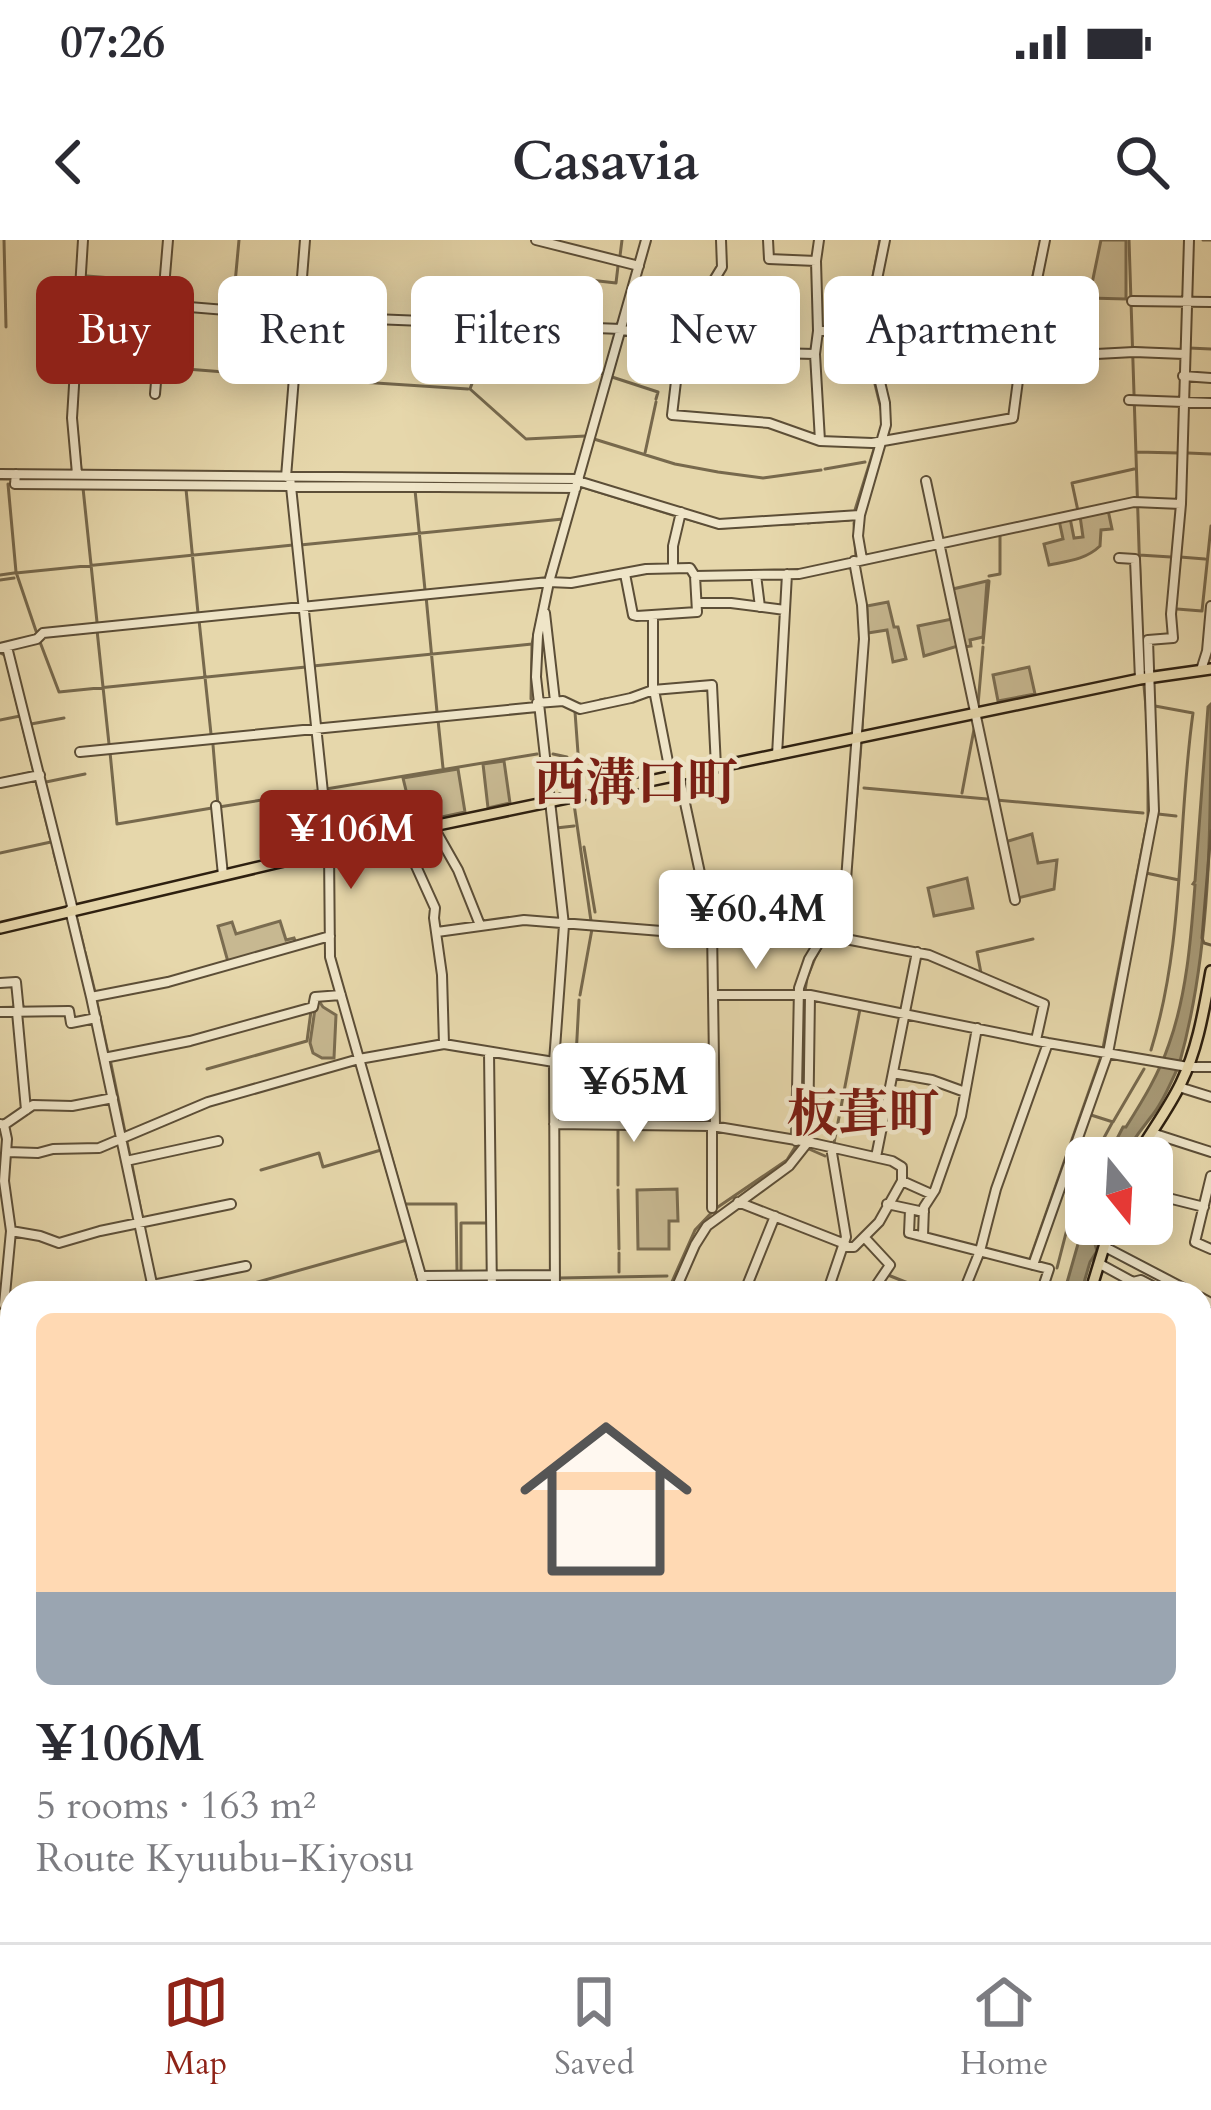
<!DOCTYPE html>
<html lang="en">
<head>
<meta charset="utf-8">
<style>
	:root { --surface:#fff; --page:#f2f2f3; --text:#2b2b33; --muted:#7c7c81; --line:#e1e1e2; --accent:#8f2418 }
	body { margin:0; font-family:Cardo,"Noto Serif JP",serif; background:var(--page); color:var(--text); height:100vh; display:flex; flex-direction:column; font-size:45px; white-space:nowrap }
	* { box-sizing:border-box; margin:0 }
	p { font-size:39px; color:var(--muted) }
	.icon { flex:none; width:66px; height:66px; fill:none; stroke:currentColor; stroke-width:2; stroke-linecap:round; stroke-linejoin:round }
	.map { position:relative; flex:1; overflow:hidden }
	.side { position:absolute; left:0px; top:1041px; width:1212px; height:663px; display:flex; flex-direction:column; background:var(--surface); border-radius:36px 36px 0 0; box-shadow:0 6px 30px #0003 }
	.side>* { flex:none }
	.top-card { position:absolute; left:36px; top:36px; width:1140px; height:108px; display:flex; gap:24px }
	.needle { width:78px; rotate:162deg }
	.controls { position:absolute; left:1065px; top:897px; display:grid; gap:24px }
	.controls a { display:grid; place-items:center; width:108px; height:108px; border-radius:18px; background:var(--surface); box-shadow:0 6px 30px #0003; font-size:60px }
	.price { position:absolute; translate:-50% -102px; padding:0 27px; border-radius:12px; background:#fff; color:#222; font-size:39px; line-height:78px; filter:drop-shadow(0 3px 6px #0008) }
	.price::after { content:''; position:absolute; left:50%; top:72px; width:36px; height:27px; margin-left:-18px; background:inherit; clip-path:polygon(0 0,100% 0,50% 100%) }
	.price.on { background:var(--accent); color:#fff }
	ul { padding:0; list-style:none }
	li { display:grid; align-content:center; gap:24px; height:636px; padding:0 36px }
	li span { display:grid; place-items:center; height:372px; border-radius:18px; color:#555 }
	li>.icon { margin-inline-start:auto }
	span .icon { width:216px; height:216px; fill:#fffc; stroke-width:1 }
	li b { font-size:51px }
	.chip { padding:0 42px; border-radius:18px; background:var(--surface); box-shadow:0 6px 30px #0003; font-size:42px; line-height:108px }
	.chip.on { background:var(--accent); color:#fff }
	.status { display:flex; justify-content:space-between; align-items:center; height:84px; padding:0 60px; background:var(--surface); direction:ltr }
	.status svg { height:33px; fill:currentColor }
	header { display:flex; justify-content:space-between; align-items:center; height:156px; padding:0 36px; background:var(--surface); font-size:54px; font-weight:700 }
	.tabs { display:flex; justify-content:space-around; align-items:center; height:168px; border-top:3px solid var(--line); background:var(--surface); font-size:33px; color:var(--muted) }
	.tabs a { display:grid; justify-items:center; gap:6px }
	.tabs .on { color:var(--accent) }
	.map>svg:first-child { display:block }
	.green { fill:#c7b891; stroke:#7a6c50; stroke-width:3 }
	.water { fill:#a79976; stroke:#77694d; stroke-width:3 }
	.lines { fill:none; stroke-linecap:round; stroke-linejoin:round }
	.shore { stroke:#6a5c43; stroke-width:3 }
	.stream { stroke:#77694d; stroke-width:3 }
	.minor-casing { stroke:#5c4e37; stroke-width:12 }
	.major-casing { stroke:#2e2010; stroke-width:14 }
	.minor { stroke:#efe5c8; stroke-width:8 }
	.major { stroke:#e6d7ab; stroke-width:9 }
	.labels { text-anchor:middle; dominant-baseline:central; stroke-width:9; stroke-linejoin:round; paint-order:stroke }
	.quarter-label { font-size:51px; font-weight:bold; fill:#7a1f14; stroke:#efe5c8 }
</style>
</head>
<body>
<div class="status"><b>07:26</b><svg viewBox="0 0 49 12"><path d="M0 12V9h3v3zM5 12V6h3v6zM10 12V3h3v9zM15 12V0h3v12zM26 1h20v11H26zM47 4h2v5h-2z"/></svg></div>
<header><svg class="icon" aria-label="back" viewBox="0 0 24 24"><path d="M15 5l-7 7 7 7"/></svg>Casavia<svg class="icon" aria-label="search" viewBox="0 0 24 24"><circle cx="10" cy="10" r="6"/><path d="M15 15l6 6"/></svg></header>
<div class="map">
<svg width="1211" height="1702" viewBox="0 0 1211 1702">
	<rect width="100%" height="100%" fill="#e6d7ab"/>
	<filter id="stains"><feTurbulence type="fractalNoise" baseFrequency=".00167" numOctaves="4"/><feColorMatrix values="0 0 0 0 .2 0 0 0 0 .09 0 0 0 0 .02 0 0 0 .5 -.17"/></filter>
	<radialGradient id="worn" r=".72"><stop offset=".6" stop-color="#630" stop-opacity="0"/><stop offset="1" stop-color="#630" stop-opacity=".3"/></radialGradient>
	<path class="green" d="M 1101,0 L 1126,0 L 1126,59 L 1089,58 Z
		M 87,36 L 160,42 L 159,60 L 85,56 Z
		M 883,99 L 917,103 L 916,139 L 883,125 Z
		M 1108,270 L 1112,289 L 1101,290 L 1100,306 C 1085,320 1068,321 1049,325 L 1044,304 L 1063,299 L 1059,280 L 1070,278 L 1074,298 L 1083,297 L 1080,276 Z
		M 987,341 L 983,397 L 970,400 L 971,406 L 965,407 L 963,405 L 953,349 Z
		M 888,362 L 894,387 L 898,387 L 906,419 L 893,422 L 887,390 L 868,393 L 867,366 Z
		M 952,379 L 958,406 L 924,416 L 918,386 Z
		M 1029,427 L 1035,454 L 998,461 L 993,435 Z
		M 504,521 L 510,563 L 488,568 L 483,524 Z
		M 458,529 L 465,572 L 414,583 L 403,538 Z
		M 1032,594 L 1038,623 L 1057,620 L 1054,649 L 1018,658 L 1005,602 Z
		M 967,638 L 973,668 L 934,676 L 928,648 Z
		M 799,639 L 806,678 L 795,680 L 793,684 L 777,685 L 769,645 Z
		M 280,681 L 286,700 L 294,698 L 296,703 L 228,722 L 218,686 L 232,682 L 236,694 Z
		M 319,761 L 323,767 L 336,775 L 334,818 L 322,818 L 313,813 L 310,803 L 316,762 Z
		M 677,949 L 678,981 L 669,981 L 669,1009 L 638,1009 L 637,950 Z"/>
	<path class="water" d="M 1211,464 C 1211,584 1211,712 1179,825 C 1172,840 1165,858 1154,873 C 1142,889 1132,900 1123,918 L 1107,918 L 1123,887 L 1126,887 C 1143,860 1159,834 1169,804 C 1187,754 1191,697 1195,645 L 1193,644 L 1195,641 L 1208,467 Z
		M 1086,976 L 1086,984 L 1100,984 L 1095,1004 L 1097,1011 L 1090,1022 L 1081,1053 L 1064,1053 Z"/>
	<g class="lines">
		<path class="shore" d="M 1211,591 L 1202,698 L 1204,703 L 1211,705"/>
		<path class="stream" d="M 4,0 L 6,87
			M 1129,0 L 1143,430
			M 1203,0 L 1211,0
			M 620,16 L 622,0
			M 233,65 L 239,0
			M 869,80 L 869,57 L 880,0
			M 578,84 L 578,44 L 590,40 L 616,43 L 618,26
			M 492,88 L 470,149 L 526,199 L 586,196
			M 577,92 L 572,121 L 603,134
			M 870,98 L 871,114
			M 1018,102 L 1041,0
			M 1134,108 L 1181,110
			M 1189,108 L 1211,109
			M 83,120 L 152,126
			M 871,121 L 872,128
			M 161,127 L 289,137
			M 228,130 L 233,74
			M 873,136 L 882,173
			M 612,137 L 658,152 L 656,159
			M 299,138 L 468,149
			M 78,142 L 76,179 L 81,230
			M 594,199 L 675,224 L 718,232 L 763,238 L 821,230
			M 1137,212 L 1179,213
			M 645,213 L 656,162
			M 1188,213 L 1211,214
			M 825,229 L 865,222
			M 0,239 L 10,239
			M 21,239 L 75,240
			M 79,240 L 283,241
			M 296,242 L 572,244
			M 8,244 L 16,332 L 36,391
			M 83,248 L 97,382
			M 586,248 L 673,275
			M 186,249 L 198,373
			M 415,250 L 425,350
			M 855,270 L 875,206
			M 1078,271 L 1072,243 L 1134,229
			M 684,278 L 716,287
			M 818,282 L 849,280
			M 808,283 L 815,282
			M 854,283 L 856,318
			M 785,284 L 794,284
			M 721,288 L 780,284
			M 300,305 L 563,279 L 546,337
			M 1139,315 L 1171,317
			M 1180,317 L 1205,319
			M 16,333 L 293,305
			M 0,335 L 14,333
			M 989,336 L 1000,334 L 1000,293
			M 0,340 L 14,338
			M 426,356 L 437,472
			M 1177,369 L 1202,371 L 1211,286
			M 199,380 L 211,494
			M 97,390 L 109,504
			M 40,402 L 59,452 L 306,427
			M 983,403 L 989,341
			M 0,413 L 5,415 L 19,472
			M 313,426 L 532,404
			M 1144,446 L 1148,488
			M 531,459 L 532,404 L 544,347
			M 600,460 L 605,459
			M 978,465 L 983,407
			M 575,472 L 578,513
			M 0,480 L 20,476 L 34,532 L 0,539
			M 438,480 L 443,528
			M 31,484 L 64,478
			M 862,489 L 865,432
			M 213,505 L 218,565
			M 110,512 L 117,584 L 212,568
			M 553,514 L 567,517 L 572,551
			M 36,541 L 50,597
			M 46,542 L 85,534
			M 864,548 L 987,559
			M 326,549 L 537,514
			M 962,553 L 975,484
			M 996,560 L 1143,573
			M 574,564 L 591,681
			M 219,567 L 316,551
			M 1158,574 L 1176,576
			M 557,591 L 556,588 L 574,586
			M 584,607 L 595,672
			M 0,613 L 51,602
			M 54,613 L 63,647
			M 851,626 L 861,504
			M 1146,633 L 1179,640
			M 840,672 L 849,641
			M 76,675 L 84,708
			M 85,712 L 95,752
			M 981,733 L 977,712 L 1033,699
			M 580,755 L 592,689
			M 96,758 L 108,813
			M 1103,808 L 1148,579 L 1148,516
			M 1151,810 C 1185,700 1177,586 1193,473 L 1155,466
			M 558,817 L 576,817 L 579,760
			M 578,817 L 616,817
			M 110,819 L 125,892
			M 617,822 L 618,880
			M 207,829 L 307,801 L 311,771
			M 363,845 L 372,878
			M 1091,875 L 1113,882 L 1144,829
			M 374,886 L 389,938
			M 618,889 L 618,945
			M 387,901 L 423,1029
			M 127,902 L 130,916
			M 834,903 L 860,769
			M 809,909 L 825,916
			M 1093,918 L 1112,883
			M 132,925 L 142,976
			M 261,930 L 319,913 L 323,927 L 381,910
			M 391,943 L 421,1052
			M 618,950 L 619,1009
			M 406,964 L 456,964 L 457,1031
			M 144,988 L 155,1039
			M 865,1004 L 883,1023
			M 619,1013 L 619,1032
			M 1030,1019 L 1101,817
			M 1057,1028 L 1076,954 L 1086,932
			M 461,1030 L 461,983 L 488,983 L 488,986
			M 888,1035 L 933,1053
			M 559,1038 L 667,1036
			M 254,1043 L 407,1000
			M 157,1048 L 158,1053
			M 430,1053 L 427,1042 L 431,1040
			M 667,1053 L 695,990 L 715,969 L 787,920 L 802,896 L 803,764 L 807,738 L 815,718 L 836,681
			M 0,1314 L 12,1313
			M 0,1490 L 12,1486
			M 0,1627 L 12,1624
			M 0,1685 L 12,1681
			M 164,1692 L 167,1702
			M 506,1692 L 521,1698
			M 1197,1692 L 1199,1702
			M 442,1702 L 445,1692"/>
		<g class="minor-casing">
			<path id="minor" d="M 536,0 L 639,26
				M 768,0 L 769,19 L 816,21 L 819,0
				M 816,21 L 818,91
				M 80,58 L 299,76 L 621,89
				M 1132,61 L 1211,62
				M 621,90 L 710,100 L 774,113 L 815,114 L 818,91 L 874,91
				M 681,99 L 672,175 L 769,183 L 820,201 L 872,203 L 1013,178 L 1021,118 L 1045,0
				M 710,100 L 711,45 L 722,27 L 721,0
				M 815,114 L 820,201
				M 1021,118 L 1134,112 L 1184,114
				M 1183,136 L 1211,138
				M 155,154 L 168,0
				M 1129,160 L 1211,163
				M 0,234 L 579,239
				M 16,234 L 15,244 L 576,248
				M 77,234 L 72,178 L 83,0
				M 286,237 L 305,0
				M 290,237 L 329,610 L 330,717 L 426,1053
				M 578,241 L 719,284 L 860,275
				M 926,241 L 1015,660
				M 1119,318 L 1135,319 L 1140,439
				M 862,319 L 858,296 L 860,275 L 886,185 L 885,163 L 875,121 L 873,80 L 873,59 L 885,0
				M 673,328 L 673,306 L 681,272
				M 625,334 L 633,375 L 637,376 L 697,372 L 695,336
				M 756,335 L 760,367
				M 697,363 L 731,363 L 785,370
				M 545,373 L 555,461
				M 653,375 L 653,450
				M 7,407 L 73,670
				M 0,408 L 37,399 L 43,393 L 549,342 L 571,343 L 646,329 L 690,328 L 695,336 L 799,334 L 1134,262 L 1181,264
				M 1201,430 L 1207,411 L 1211,366
				M 654,450 L 671,537
				M 537,463 L 563,461 L 580,469 L 631,458 L 653,450 L 712,445 L 716,527
				M 80,512 L 537,467
				M 777,515 L 787,334
				M 679,535 L 712,689 L 715,887
				M 0,543 L 40,535
				M 216,566 L 223,635
				M 433,586 L 458,630 L 480,685
				M 401,593 L 435,668 L 434,678 L 442,735 L 444,804
				M 70,670 L 91,757 L 154,1053
				M 437,692 L 524,680 L 674,692 L 699,688 L 739,693 L 788,688 L 929,715 L 1044,764 L 1036,800
				M 0,743 L 16,742 L 19,772
				M 713,755 L 810,755 L 1048,803 L 1188,827 L 1211,827
				M 91,757 L 168,742 L 330,696
				M 0,772 L 69,771 L 71,783 L 96,778
				M 17,772 L 26,870
				M 489,812 L 492,1053
				M 104,818 L 190,801 L 313,767 L 315,757 L 341,755
				M 893,833 L 932,840 L 965,852
				M 1179,847 L 1211,857
				M 0,884 L 4,885 L 7,899 L 4,941 L 11,991 L 4,1065 L 12,1074
				M 554,884 L 712,886 L 808,902 L 892,921 L 902,927 L 902,941 L 931,954
				M 4,885 L 33,865 L 72,866 L 113,858
				M 1152,893 L 1211,912
				M 796,901 L 799,748 L 809,719 L 835,676 L 846,640 L 864,399 L 862,365 L 854,321
				M 7,912 L 38,913 L 53,909 L 99,908 L 208,862 L 359,819 L 444,804 L 554,822
				M 876,917 L 917,712
				M 126,921 L 218,901
				M 1211,936 L 1195,1002 L 1211,1009
				M 1152,954 L 1204,967
				M 738,962 L 845,1004
				M 887,964 L 924,972
				M 712,968 L 712,886
				M 910,970 L 909,993 L 1049,1029 L 1041,1053
				M 11,991 L 40,996 L 59,1003 L 100,991 L 231,964
				M 923,995 L 924,967 L 935,950 L 961,876 L 977,788
				M 865,998 L 890,1025 L 871,1053
				M 844,1007 L 854,1007 L 879,982 L 902,941
				M 1105,1007 L 1193,1053
				M 1100,1024 L 1133,1042 L 1141,1040 L 1166,1053
				M 1033,1025 L 1108,813 L 1154,571 L 1148,400 L 1173,398 L 1171,374 L 1181,264 L 1189,0
				M 421,1036 L 555,1035
				M 113,1053 L 246,1026
				M 555,1053 L 554,822 L 564,685 L 536,437 L 538,395 L 549,342 L 646,0
				M 674,1053 L 695,1005 L 707,986 L 789,926 L 808,902 L 810,755
				M 744,1053 L 775,976
				M 827,1053 L 846,997 L 831,907
				M 963,1053 L 980,1011 L 996,949 L 1048,803
				M 1200,1057 L 1211,1063
				M 1200,1071 L 1211,1077
				M 0,1126 L 12,1123
				M 1200,1160 L 1211,1161
				M 0,1193 L 12,1190
				M 1200,1231 L 1211,1232
				M 0,1257 L 12,1255
				M 1200,1294 L 1211,1296
				M 0,1309 L 12,1309
				M 0,1355 L 12,1351
				M 1200,1363 L 1211,1346
				M 1200,1406 L 1211,1405
				M 0,1419 L 12,1415
				M 0,1431 L 12,1467
				M 1200,1494 L 1211,1494
				M 0,1551 L 12,1547
				M 1200,1582 L 1211,1584
				M 1200,1677 L 1211,1674
				M 0,1689 L 12,1685
				M 86,1692 L 90,1702
				M 239,1692 L 242,1702
				M 1159,1692 L 1163,1702
				M 393,1702 L 396,1692
				M 436,1702 L 439,1692
				M 450,1702 L 453,1692
				M 524,1702 L 528,1692
				M 532,1702 L 536,1692
				M 618,1702 L 622,1692
				M 722,1702 L 728,1692
				M 855,1702 L 856,1692
				M 938,1702 L 940,1692
				M 1052,1702 L 1126,1692"/>
		</g>
		<g class="major-casing">
			<path id="major" d="M 0,688 L 433,586 L 1140,439 L 1211,429
				M 1136,918 C 1150,893 1168,870 1181,843 C 1198,808 1204,769 1211,731
				M 1090,1053 L 1111,984
				M 772,1702 L 779,1692"/>
		</g>
		<use href="#minor" class="minor"/>
		<use href="#major" class="major"/>
	</g>
	<g class="labels">
		<g class="quarter-label">
			<text x="636" y="544">西溝口町</text>
			<text x="863" y="875">板葺町</text>
		</g>
	</g>
	<rect width="100%" height="100%" filter="url(#stains)"/>
	<rect width="100%" height="100%" fill="url(#worn)"/>
</svg>
<div class="controls">
<a><svg class="needle" viewBox="-14 -14 28 28"><path d="M0-13l5 13h-10z" fill="#e53935"/><path d="M0 13l5-13h-10z" fill="#7c7c81"/></svg></a>
</div>
<b class="price on" style="left:351px;top:652px">¥106M</b>
<b class="price" style="left:756px;top:732px">¥60.4M</b>
<b class="price" style="left:634px;top:905px">¥65M</b>
<div class="top-card">
<a class="chip on">Buy</a>
<a class="chip">Rent</a>
<a class="chip">Filters</a>
<a class="chip">New</a>
<a class="chip">Apartment</a>
</div>
<section class="side">
<ul>
<li><span style="background:linear-gradient(#ffd9b3 75%,#9aa5b1 0)"><svg class="icon" aria-label="home" viewBox="0 0 24 24"><path d="M3 11l9-7 9 7M6 9v11h12V9"/></svg></span><div><b>¥106M</b><p>5 rooms · 163 m²</p><p>Route Kyuubu-Kiyosu</p></div></li>
</ul>
</section>
</div>
<nav class="tabs">
<a class="on"><svg class="icon" aria-label="map" viewBox="0 0 24 24"><path d="M3 6l6-2 6 2 6-2v14l-6 2-6-2-6 2zM9 4v14M15 6v14"/></svg>Map</a>
<a><svg class="icon" aria-label="saved" viewBox="0 0 24 24"><path d="M7 4h10v16l-5-4-5 4z"/></svg>Saved</a>
<a><svg class="icon" aria-label="home" viewBox="0 0 24 24"><path d="M3 11l9-7 9 7M6 9v11h12V9"/></svg>Home</a>
</nav>
</body>
</html>
